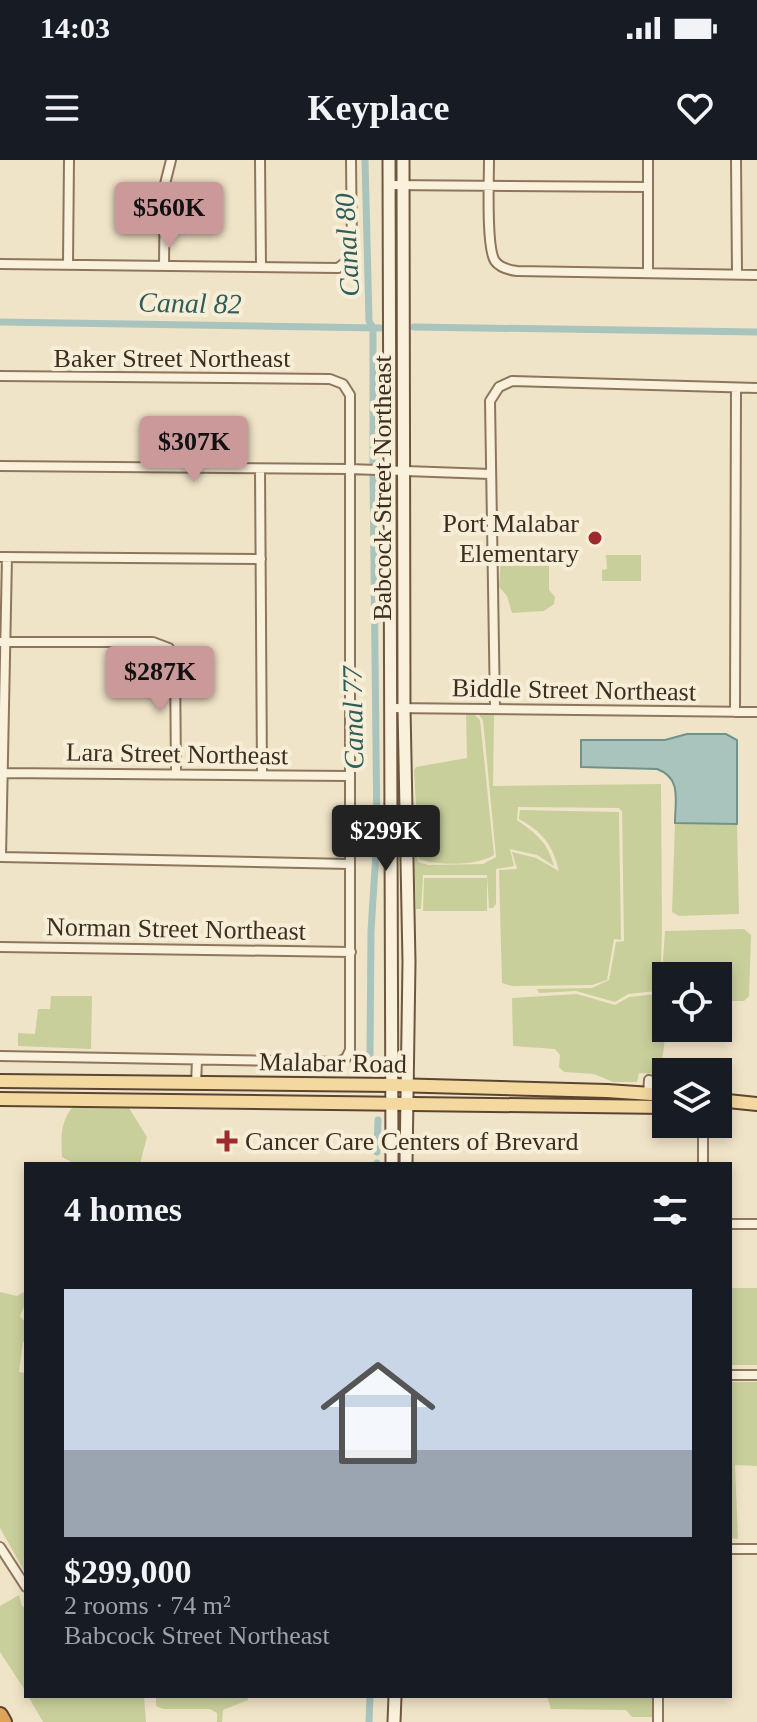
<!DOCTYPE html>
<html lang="en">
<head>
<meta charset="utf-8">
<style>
	:root { --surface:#171b24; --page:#242831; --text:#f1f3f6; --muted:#9ea1a6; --accent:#cc999b }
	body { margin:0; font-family:Georgia,serif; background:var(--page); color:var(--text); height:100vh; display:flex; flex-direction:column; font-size:30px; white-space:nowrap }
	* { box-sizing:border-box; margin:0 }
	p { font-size:26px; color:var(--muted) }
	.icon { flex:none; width:44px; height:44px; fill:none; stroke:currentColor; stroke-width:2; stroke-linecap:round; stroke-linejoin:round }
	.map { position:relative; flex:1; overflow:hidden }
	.side { position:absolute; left:24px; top:1002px; width:708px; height:536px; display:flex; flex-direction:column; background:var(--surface); border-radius:0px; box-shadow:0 4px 12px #0003 }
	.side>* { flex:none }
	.buttons { position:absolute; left:652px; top:802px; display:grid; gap:16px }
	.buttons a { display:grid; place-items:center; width:80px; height:80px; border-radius:0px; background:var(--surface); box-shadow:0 4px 12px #0003; font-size:40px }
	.price { position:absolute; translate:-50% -68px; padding:0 18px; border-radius:8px; background:var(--accent); color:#111; font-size:26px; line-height:52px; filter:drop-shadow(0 2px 4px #0008) }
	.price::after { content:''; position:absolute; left:50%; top:48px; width:24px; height:18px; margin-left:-12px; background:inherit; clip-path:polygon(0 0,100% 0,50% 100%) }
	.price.active { background:#222; color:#fff }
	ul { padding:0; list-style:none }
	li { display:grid; align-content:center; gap:16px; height:424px; padding:0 40px }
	li span { display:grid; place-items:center; height:248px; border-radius:0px; color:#555 }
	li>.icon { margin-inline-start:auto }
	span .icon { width:144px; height:144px; fill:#fffc; stroke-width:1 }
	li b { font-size:34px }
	h2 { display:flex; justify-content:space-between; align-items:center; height:96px; padding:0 40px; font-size:34px }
	.status { display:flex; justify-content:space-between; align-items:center; height:56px; padding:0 40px; background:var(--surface); direction:ltr }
	.status svg { height:22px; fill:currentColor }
	header { display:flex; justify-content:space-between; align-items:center; height:104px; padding:0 40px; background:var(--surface); font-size:36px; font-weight:600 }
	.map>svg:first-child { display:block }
	.green { fill:#c9cf9b }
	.water { fill:#a9c4bc; stroke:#6f938a; stroke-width:2 }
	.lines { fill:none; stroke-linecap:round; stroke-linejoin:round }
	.canal { stroke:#a9c4bc; stroke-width:7 }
	.minor-casing { stroke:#8d765c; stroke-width:12 }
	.secondary-casing { stroke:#6f573f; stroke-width:15 }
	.primary-casing { stroke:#5b4430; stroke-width:16 }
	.motorway-casing { stroke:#5b4430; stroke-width:18 }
	.minor { stroke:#faf1dc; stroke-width:8 }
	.secondary { stroke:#faf1dc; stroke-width:11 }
	.primary { stroke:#f3d9a0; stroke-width:12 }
	.motorway { stroke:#e0a458; stroke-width:14 }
	.poi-dot { fill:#9e2a2b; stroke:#f7eed8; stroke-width:3 }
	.labels { text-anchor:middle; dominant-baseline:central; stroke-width:8; stroke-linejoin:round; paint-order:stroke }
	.street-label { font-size:26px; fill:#3d2e20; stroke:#f7eed8 }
	.poi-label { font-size:26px; fill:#3d2e20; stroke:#f7eed8; text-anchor:end }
	.water-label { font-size:28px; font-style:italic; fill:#2f5d5a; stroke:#f7eed8 }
</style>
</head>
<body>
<div class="status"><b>14:03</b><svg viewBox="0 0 49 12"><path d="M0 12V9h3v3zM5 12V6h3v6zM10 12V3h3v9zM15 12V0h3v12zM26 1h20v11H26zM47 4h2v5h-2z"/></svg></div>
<header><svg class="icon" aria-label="menu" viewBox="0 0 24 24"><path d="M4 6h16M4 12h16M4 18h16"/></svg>Keyplace<svg class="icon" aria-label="heart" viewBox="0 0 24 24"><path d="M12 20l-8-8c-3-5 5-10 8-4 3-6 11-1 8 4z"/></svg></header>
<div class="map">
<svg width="757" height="1562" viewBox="0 0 757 1562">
	<rect width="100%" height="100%" fill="#f0e4c8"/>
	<path class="green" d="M 549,394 L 549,430 L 555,437 L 554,444 L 544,451 L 512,453 L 507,436 L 499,427 L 501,395 Z
		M 606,395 L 641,395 L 641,421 L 602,421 L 602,410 L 607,409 Z
		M 466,552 L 474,554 L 480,560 L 494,695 C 476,706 439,706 419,699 L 414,610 L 416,607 L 467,598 Z
		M 479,555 L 494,555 L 493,626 L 661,624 L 662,769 L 660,842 L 657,831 L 628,834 L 615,842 L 576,831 L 539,833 L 537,829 L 592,828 L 609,820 L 616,782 L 624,781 L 622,652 L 619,648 L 518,647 L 517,660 C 535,673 548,682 554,706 L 537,695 L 510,689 L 514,706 L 496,709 L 496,744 L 493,748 L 489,748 L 487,715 L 423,715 L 421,749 L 416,749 L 413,653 L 418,702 L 428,705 L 483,704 L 496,697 L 483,560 Z
		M 520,650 L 619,652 L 621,780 L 614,779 L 607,820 L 592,825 L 512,826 L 502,823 L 499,710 L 517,709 L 512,692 L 536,698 L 559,711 C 552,683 543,673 519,659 Z
		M 675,663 L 737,664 L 739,754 L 679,756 L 672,752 Z
		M 424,718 L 487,718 L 487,751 L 423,751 Z
		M 744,769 L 751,775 L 749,836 L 744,841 L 718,841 L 718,816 L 666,816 L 663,800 L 665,771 Z
		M 577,834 L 615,845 L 629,837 L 656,834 C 657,843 659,845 662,852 C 669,870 662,896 660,914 L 639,913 L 637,922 L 613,922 L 594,914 L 564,912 L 559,907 L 560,895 L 555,889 L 513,886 L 512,838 Z
		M 51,836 L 92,836 L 91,889 L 18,886 L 18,873 L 35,874 L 38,849 L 50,849 Z
		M 75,944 L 129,948 L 147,977 L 140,1004 L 75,1004 L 62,997 C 61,975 60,961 75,944 Z
		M 730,1128 L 757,1128 L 757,1205 L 730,1205 Z
		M 26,1131 L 26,1142 L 20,1156 L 23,1160 L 26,1159 L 26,1181 L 23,1182 L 19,1212 L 26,1213 L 26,1414 L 0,1368 L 0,1132 L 17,1136 Z
		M 730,1222 L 757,1222 L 757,1306 L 735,1305 L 738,1379 L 730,1378 Z
		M 19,1435 L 22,1446 L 26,1448 L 26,1532 L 0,1492 L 0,1446 Z
		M 28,1536 L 144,1536 L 146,1562 L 43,1562 Z
		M 156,1536 L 248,1536 L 248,1540 L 223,1550 L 222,1562 L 217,1562 L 217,1553 L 210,1549 L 163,1549 L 156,1546 Z
		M 547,1536 L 652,1536 L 653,1557 L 632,1557 L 626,1550 L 551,1549 Z"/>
	<path class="water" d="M 687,574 L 726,574 L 737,580 L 737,664 L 675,663 C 675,640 682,618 657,609 L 581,607 L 581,580 L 665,580 Z"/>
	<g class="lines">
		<path class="canal" d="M 365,0 L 369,161 L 373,168 L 373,306
			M 0,162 L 380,168
			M 414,167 L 757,172
			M 370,894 L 371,771 L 377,676 L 373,316
			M 377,992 L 378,960
			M 377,1004 L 377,1003
			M 369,1562 L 370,1536"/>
		<g class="minor-casing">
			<path id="minor" d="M 260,0 L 261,106
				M 489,0 C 489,19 486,88 495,101 C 500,108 509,110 517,111 L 757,115
				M 736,0 L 737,114
				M 389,25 L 648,27
				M 0,104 L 338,108 L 347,101 L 352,89 L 351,0
				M 68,105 L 69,0
				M 164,106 L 165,24 L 171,0
				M 648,113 L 648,0
				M 0,216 L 330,219 L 343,224 L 350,235 L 350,890 L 346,898 L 338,902 L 0,896
				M 0,306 L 349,309 L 490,314
				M 260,309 L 262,615
				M 0,397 L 261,399
				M 1,482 L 153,482 L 169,488 L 175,499 L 176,613
				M 391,548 L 757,552
				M 495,549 L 490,241 L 499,227 L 512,221 L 757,228
				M 735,552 L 736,228
				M 3,613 L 350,616
				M 0,697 L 350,704
				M 1,697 L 7,397
				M 0,787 L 351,792
				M 196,924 L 197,900
				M 648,933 L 649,920
				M 703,964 L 703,1004
				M 730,1064 L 757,1064
				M 730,1215 L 757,1215
				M 0,1387 L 26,1427
				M 730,1389 L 757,1389
				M 658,1562 L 658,1536"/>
		</g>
		<g class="secondary-casing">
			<path id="secondary" d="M 389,0 L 392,1004
				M 403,0 L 404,548 L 409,802 L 406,1004
				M 394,1562 L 395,1536"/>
		</g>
		<g class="primary-casing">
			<path id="primary" d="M 0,921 L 393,925 L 607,931 L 666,935
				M 0,939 L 666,947
				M 718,940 L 757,944"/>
		</g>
		<g class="motorway-casing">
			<path id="motorway" d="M 0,1555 L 4,1562"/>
		</g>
		<use href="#minor" class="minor"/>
		<use href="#secondary" class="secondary"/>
		<use href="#primary" class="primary"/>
		<use href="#motorway" class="motorway"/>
	</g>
	<g class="poi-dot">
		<circle cx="595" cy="378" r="8"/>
		<path d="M223 969h8v8h8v8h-8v8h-8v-8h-8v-8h8z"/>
	</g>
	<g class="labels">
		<g class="street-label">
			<text x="172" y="198">Baker Street Northeast</text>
			<text transform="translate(382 328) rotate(-90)">Babcock Street Northeast</text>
			<text transform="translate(574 530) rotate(1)">Biddle Street Northeast</text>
			<text transform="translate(177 594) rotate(1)">Lara Street Northeast</text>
			<text transform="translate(176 769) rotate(1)">Norman Street Northeast</text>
			<text transform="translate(333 903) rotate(1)">Malabar Road</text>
		</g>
		<g class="poi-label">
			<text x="579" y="363">Port Malabar<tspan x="579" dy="30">Elementary</tspan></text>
			<text x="245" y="981" text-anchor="start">Cancer Care Centers of Brevard</text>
		</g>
		<g class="water-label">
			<text transform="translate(347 85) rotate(-93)">Canal 80</text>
			<text transform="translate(190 143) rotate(1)">Canal 82</text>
			<text transform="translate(353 558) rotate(-91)">Canal 77</text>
		</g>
	</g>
</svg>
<div class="buttons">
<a><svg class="icon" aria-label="locate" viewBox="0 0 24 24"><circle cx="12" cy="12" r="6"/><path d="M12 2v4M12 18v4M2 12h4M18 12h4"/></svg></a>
<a><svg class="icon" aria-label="layers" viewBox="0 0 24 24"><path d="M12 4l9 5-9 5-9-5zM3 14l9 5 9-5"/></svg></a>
</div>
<b class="price" style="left:169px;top:90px">$560K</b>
<b class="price" style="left:194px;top:324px">$307K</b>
<b class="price" style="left:160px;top:554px">$287K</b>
<b class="price active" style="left:386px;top:713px">$299K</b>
<section class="side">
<h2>4 homes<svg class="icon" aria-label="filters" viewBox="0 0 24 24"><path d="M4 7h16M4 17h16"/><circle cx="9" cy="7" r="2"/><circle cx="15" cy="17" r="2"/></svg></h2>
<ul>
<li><span style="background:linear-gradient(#c9d6e8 65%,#9aa5b1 0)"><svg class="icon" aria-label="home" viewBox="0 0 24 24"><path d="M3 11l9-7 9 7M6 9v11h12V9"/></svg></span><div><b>$299,000</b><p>2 rooms · 74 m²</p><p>Babcock Street Northeast</p></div></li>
</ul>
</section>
</div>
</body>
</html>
